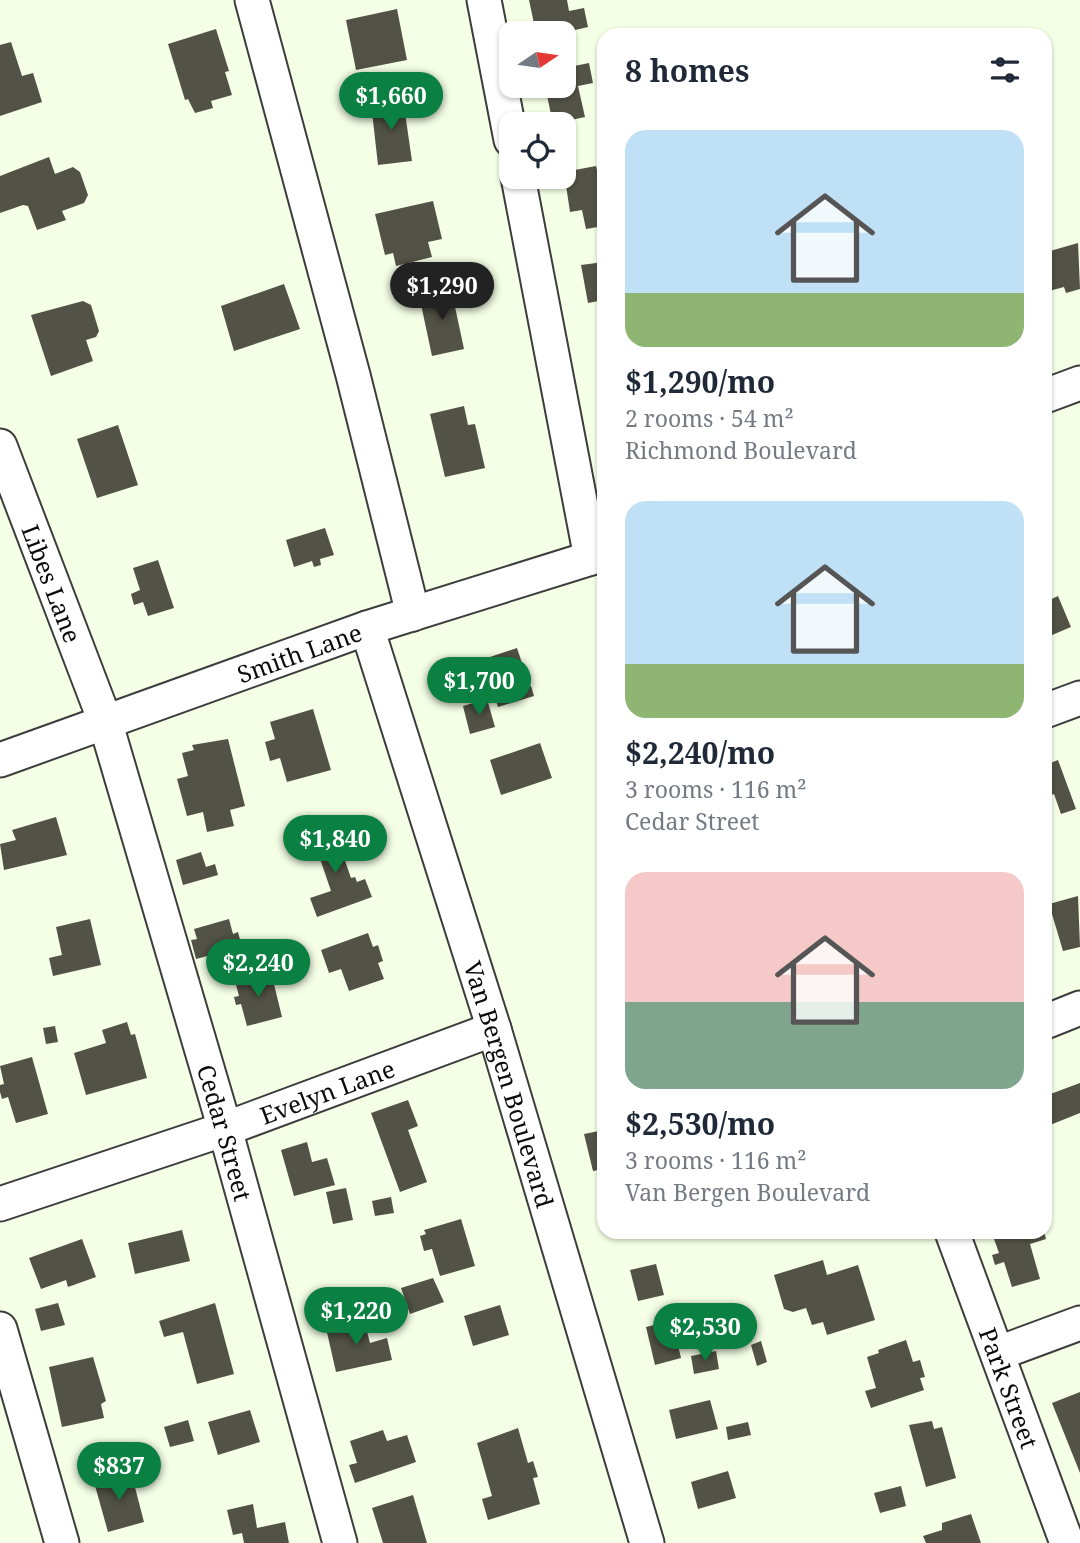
<!DOCTYPE html>
<html lang="en">
<head>
<meta charset="utf-8">
<style>
	:root { --surface:#fff; --page:#f6f6f7; --text:#1f2937; --muted:#747a83; --accent:#0b8043 }
	body { margin:0; font-family:"Noto Serif",serif; background:var(--page); color:var(--text); height:100vh; display:flex; flex-direction:column; font-size:26px; white-space:nowrap }
	* { box-sizing:border-box; margin:0 }
	p { font-size:23px; color:var(--muted) }
	.icon { flex:none; width:38px; height:38px; fill:none; stroke:currentColor; stroke-width:2; stroke-linecap:round; stroke-linejoin:round }
	.map { position:relative; flex:1; overflow:hidden }
	.drawer { position:absolute; left:597px; top:28px; width:455px; height:1211px; display:flex; flex-direction:column; background:var(--surface); border-radius:21px; box-shadow:0 2px 5px #0004 }
	.drawer>* { flex:none }
	.needle { width:46px; rotate:77deg }
	.buttons { position:absolute; left:499px; top:21px; display:grid; gap:14px }
	.buttons a { display:grid; place-items:center; width:77px; height:77px; border-radius:14px; background:var(--surface); box-shadow:0 2px 5px #0004; font-size:35px }
	.price { position:absolute; translate:-50% -60px; padding:0 16px; border-radius:24px; background:var(--accent); color:#fff; font-size:23px; line-height:46px; filter:drop-shadow(0 2px 4px #0008) }
	.price::after { content:''; position:absolute; left:50%; top:42px; width:21px; height:16px; margin-left:-10px; background:inherit; clip-path:polygon(0 0,100% 0,50% 100%) }
	.price.active { background:#222; color:#fff }
	ul { padding:0; list-style:none }
	li { display:grid; align-content:center; gap:14px; height:371px; padding:0 28px }
	li span { display:grid; place-items:center; height:217px; border-radius:21px; color:#555 }
	li>.icon { margin-inline-start:auto }
	span .icon { width:126px; height:126px; fill:#fffc; stroke-width:1 }
	li b { font-size:30px }
	h2 { display:flex; justify-content:space-between; align-items:center; height:84px; padding:0 28px; font-size:30px }
	.map>svg:first-child { display:block }
	.building { fill:#525246 }
	.lines { fill:none; stroke-linecap:round; stroke-linejoin:round }
	.minor-casing { stroke:#3d3d3d; stroke-width:37 }
	.minor { stroke:#fff; stroke-width:33 }
	.labels { text-anchor:middle; dominant-baseline:central; stroke-width:7; stroke-linejoin:round; paint-order:stroke }
	.street-label { font-size:24px; fill:#0a0a0a; stroke:#fff }
</style>
</head>
<body>
<div class="map">
<svg width="1080" height="1543" viewBox="0 0 1080 1543">
	<rect width="100%" height="100%" fill="#f5ffe6"/>
	<path class="building" d="M 529,0 L 567,0 L 569,11 L 584,8 L 588,27 L 571,31 L 574,43 L 564,45 L 564,33 L 536,33 Z
		M 397,9 L 407,60 L 356,70 L 346,20 Z
		M 216,29 L 229,71 L 225,72 L 232,95 L 211,101 L 213,108 L 195,113 L 188,99 L 185,100 L 168,44 Z
		M 11,42 L 22,76 L 33,73 L 42,102 L 0,116 L 0,45 Z
		M 589,63 L 593,83 L 578,86 L 585,117 L 553,124 L 545,86 L 564,86 L 564,68 Z
		M 403,99 L 412,161 L 378,165 L 371,103 Z
		M 49,157 L 55,174 L 73,167 L 80,172 L 88,195 L 84,203 L 62,211 L 66,220 L 37,230 L 28,206 L 23,205 L 0,213 L 0,176 Z
		M 596,166 L 604,199 L 604,226 L 586,229 L 582,210 L 570,212 L 564,172 Z
		M 433,201 L 442,239 L 428,242 L 432,257 L 396,266 L 393,253 L 385,255 L 375,214 Z
		M 1045,234 L 1050,251 L 1078,243 L 1080,289 L 1066,293 L 1064,287 L 1049,291 L 1051,296 L 1045,298 Z
		M 604,262 L 604,300 L 588,303 L 581,265 Z
		M 284,284 L 300,329 L 234,351 L 221,306 Z
		M 451,288 L 464,349 L 432,356 L 419,295 Z
		M 83,301 L 91,305 L 99,331 L 96,337 L 86,340 L 93,361 L 51,376 L 31,315 Z
		M 604,370 L 604,393 L 602,393 L 599,371 Z
		M 464,406 L 468,425 L 475,424 L 485,468 L 445,477 L 430,414 Z
		M 118,425 L 138,485 L 97,498 L 77,439 Z
		M 325,528 L 334,555 L 320,559 L 321,565 L 314,567 L 312,561 L 294,567 L 286,540 Z
		M 158,560 L 174,608 L 148,616 L 143,602 L 134,605 L 131,594 L 140,590 L 133,568 Z
		M 1058,596 L 1071,627 L 1045,638 L 1045,602 Z
		M 517,648 L 527,678 L 517,681 L 519,690 L 531,686 L 534,696 L 498,707 L 492,689 L 487,691 L 478,661 Z
		M 487,699 L 495,727 L 470,734 L 463,706 Z
		M 313,709 L 331,770 L 287,782 L 280,758 L 270,761 L 265,742 L 275,739 L 270,722 Z
		M 228,739 L 245,806 L 230,810 L 234,826 L 207,832 L 203,812 L 187,816 L 177,779 L 188,776 L 182,753 L 194,750 L 192,745 Z
		M 540,743 L 552,778 L 501,795 L 490,760 Z
		M 1058,760 L 1076,809 L 1061,814 L 1054,794 L 1045,797 L 1045,765 Z
		M 56,817 L 67,855 L 4,870 L 0,844 L 16,840 L 12,830 Z
		M 333,826 L 351,878 L 355,877 L 357,882 L 365,879 L 372,897 L 317,917 L 310,898 L 331,891 L 318,853 L 312,851 L 307,835 Z
		M 201,852 L 206,867 L 215,864 L 218,875 L 183,885 L 176,860 Z
		M 1078,896 L 1080,947 L 1063,951 L 1049,904 Z
		M 90,919 L 101,965 L 53,976 L 49,958 L 62,955 L 56,927 Z
		M 229,919 L 233,934 L 238,932 L 242,947 L 196,959 L 191,940 L 197,939 L 194,929 Z
		M 368,933 L 373,947 L 378,945 L 383,961 L 378,963 L 384,979 L 349,991 L 341,969 L 329,973 L 321,950 Z
		M 271,972 L 282,1017 L 247,1026 L 241,1004 L 236,1005 L 234,997 L 239,996 L 235,981 Z
		M 127,1022 L 131,1035 L 135,1034 L 147,1078 L 86,1095 L 74,1053 L 106,1043 L 102,1030 Z
		M 55,1026 L 58,1042 L 46,1044 L 43,1028 Z
		M 32,1057 L 48,1114 L 16,1123 L 8,1097 L 2,1099 L 0,1092 L 0,1085 L 4,1084 L 0,1066 Z
		M 1080,1083 L 1080,1113 L 1045,1127 L 1045,1096 Z
		M 408,1100 L 418,1126 L 408,1130 L 427,1182 L 400,1192 L 371,1113 Z
		M 604,1130 L 604,1169 L 593,1171 L 584,1134 Z
		M 307,1142 L 312,1162 L 327,1158 L 335,1185 L 294,1196 L 281,1150 Z
		M 346,1188 L 353,1220 L 333,1224 L 326,1192 Z
		M 391,1197 L 394,1213 L 375,1216 L 372,1201 Z
		M 461,1219 L 475,1266 L 440,1276 L 432,1249 L 424,1251 L 420,1236 L 426,1234 L 424,1230 Z
		M 182,1230 L 190,1261 L 135,1274 L 128,1243 Z
		M 1007,1232 L 1044,1232 L 1046,1239 L 1030,1244 L 1040,1279 L 1012,1287 L 1004,1262 L 995,1265 L 992,1255 L 999,1253 L 994,1239 L 1007,1235 Z
		M 82,1239 L 96,1277 L 68,1287 L 66,1280 L 41,1289 L 29,1258 Z
		M 823,1260 L 827,1275 L 858,1265 L 875,1320 L 827,1335 L 823,1322 L 812,1325 L 806,1308 L 793,1312 L 784,1309 L 774,1275 Z
		M 656,1264 L 664,1295 L 638,1301 L 630,1270 Z
		M 433,1278 L 444,1302 L 410,1314 L 401,1288 Z
		M 390,1295 L 395,1312 L 368,1320 L 363,1302 Z
		M 58,1303 L 65,1325 L 41,1331 L 35,1309 Z
		M 215,1303 L 234,1374 L 197,1384 L 183,1332 L 164,1337 L 159,1321 Z
		M 500,1305 L 509,1335 L 473,1346 L 464,1316 Z
		M 692,1316 L 697,1337 L 677,1341 L 681,1358 L 655,1365 L 646,1327 Z
		M 364,1320 L 370,1343 L 387,1338 L 392,1360 L 336,1372 L 326,1328 Z
		M 906,1340 L 913,1362 L 920,1360 L 925,1377 L 920,1378 L 924,1390 L 871,1408 L 865,1391 L 876,1388 L 867,1357 L 879,1353 L 878,1350 Z
		M 761,1341 L 767,1362 L 757,1366 L 751,1345 Z
		M 716,1351 L 719,1369 L 694,1374 L 691,1356 Z
		M 93,1357 L 106,1401 L 101,1404 L 104,1418 L 62,1427 L 49,1367 Z
		M 1080,1392 L 1080,1473 L 1052,1403 Z
		M 710,1400 L 718,1429 L 676,1439 L 669,1410 Z
		M 250,1410 L 260,1442 L 218,1455 L 208,1422 Z
		M 188,1420 L 194,1441 L 170,1447 L 164,1427 Z
		M 932,1421 L 934,1429 L 942,1427 L 956,1478 L 926,1487 L 909,1425 Z
		M 748,1422 L 751,1435 L 728,1440 L 726,1427 Z
		M 518,1428 L 528,1463 L 533,1461 L 538,1477 L 533,1478 L 540,1504 L 488,1520 L 482,1499 L 492,1496 L 477,1443 Z
		M 383,1430 L 387,1441 L 407,1435 L 416,1462 L 355,1483 L 349,1465 L 357,1463 L 350,1441 Z
		M 728,1471 L 736,1498 L 698,1509 L 691,1482 Z
		M 131,1472 L 144,1522 L 108,1532 L 94,1482 Z
		M 901,1486 L 906,1506 L 880,1513 L 874,1493 Z
		M 413,1495 L 427,1543 L 383,1543 L 372,1508 Z
		M 253,1504 L 257,1528 L 285,1522 L 289,1543 L 244,1543 L 242,1533 L 233,1535 L 227,1510 Z
		M 971,1514 L 981,1543 L 926,1543 L 923,1536 L 942,1530 L 942,1523 Z"/>
	<g class="lines">
		<g class="minor-casing">
			<g id="minor">
				<path d="M 252,0 L 353,375 L 413,614"/>
				<path d="M 484,0 L 511,140"/>
				<path d="M 518,177 L 591,558"/>
				<path d="M 1045,396 L 1080,383"/>
				<path id="s1" d="M 0,446 L 105,721 L 225,1129 L 340,1543"/>
				<path id="s2" d="M 367,628 L 494,1029 L 647,1543"/>
				<path d="M 1045,711 L 1080,698"/>
				<path id="s3" d="M 0,760 L 367,628 L 604,554"/>
				<path d="M 1045,1022 L 1080,1008"/>
				<path id="s4" d="M 0,1204 L 225,1129 L 494,1029"/>
				<path id="s5" d="M 952,1232 L 1067,1543"/>
				<path d="M 0,1329 L 62,1543"/>
				<path d="M 999,1353 L 1080,1323"/>
			</g>
		</g>
		<use href="#minor" class="minor"/>
	</g>
	<g class="labels">
		<g class="street-label">
			<text stroke="none"><textPath href="#s1" startOffset="147">Libes Lane</textPath></text>
			<text stroke="none"><textPath href="#s3" startOffset="318">Smith Lane</textPath></text>
			<text stroke="none"><textPath href="#s2" startOffset="478">Van Bergen Boulevard</textPath></text>
			<text stroke="none"><textPath href="#s4" startOffset="346">Evelyn Lane</textPath></text>
			<text stroke="none"><textPath href="#s1" startOffset="723">Cedar Street</textPath></text>
			<text stroke="none"><textPath href="#s5" startOffset="166">Park Street</textPath></text>
		</g>
	</g>
</svg>
<div class="buttons">
<a><svg class="needle" viewBox="-14 -14 28 28"><path d="M0-13l5 13h-10z" fill="#e53935"/><path d="M0 13l5-13h-10z" fill="#747a83"/></svg></a>
<a><svg class="icon" aria-label="locate" viewBox="0 0 24 24"><circle cx="12" cy="12" r="6"/><path d="M12 2v4M12 18v4M2 12h4M18 12h4"/></svg></a>
</div>
<b class="price" style="left:391px;top:132px">$1,660</b>
<b class="price active" style="left:442px;top:322px">$1,290</b>
<b class="price" style="left:479px;top:717px">$1,700</b>
<b class="price" style="left:335px;top:875px">$1,840</b>
<b class="price" style="left:258px;top:999px">$2,240</b>
<b class="price" style="left:356px;top:1347px">$1,220</b>
<b class="price" style="left:705px;top:1363px">$2,530</b>
<b class="price" style="left:119px;top:1502px">$837</b>
<section class="drawer">
<h2>8 homes<svg class="icon" aria-label="filters" viewBox="0 0 24 24"><path d="M4 7h16M4 17h16"/><circle cx="9" cy="7" r="2"/><circle cx="15" cy="17" r="2"/></svg></h2>
<ul>
<li><span style="background:linear-gradient(#bfe0f5 75%,#8fb573 0)"><svg class="icon" aria-label="home" viewBox="0 0 24 24"><path d="M3 11l9-7 9 7M6 9v11h12V9"/></svg></span><div><b>$1,290/mo</b><p>2 rooms · 54 m²</p><p>Richmond Boulevard</p></div></li>
<li><span style="background:linear-gradient(#bfe0f5 75%,#8fb573 0)"><svg class="icon" aria-label="home" viewBox="0 0 24 24"><path d="M3 11l9-7 9 7M6 9v11h12V9"/></svg></span><div><b>$2,240/mo</b><p>3 rooms · 116 m²</p><p>Cedar Street</p></div></li>
<li><span style="background:linear-gradient(#f6c9c9 60%,#7fa58c 0)"><svg class="icon" aria-label="home" viewBox="0 0 24 24"><path d="M3 11l9-7 9 7M6 9v11h12V9"/></svg></span><div><b>$2,530/mo</b><p>3 rooms · 116 m²</p><p>Van Bergen Boulevard</p></div></li>
</ul>
</section>
</div>
</body>
</html>
